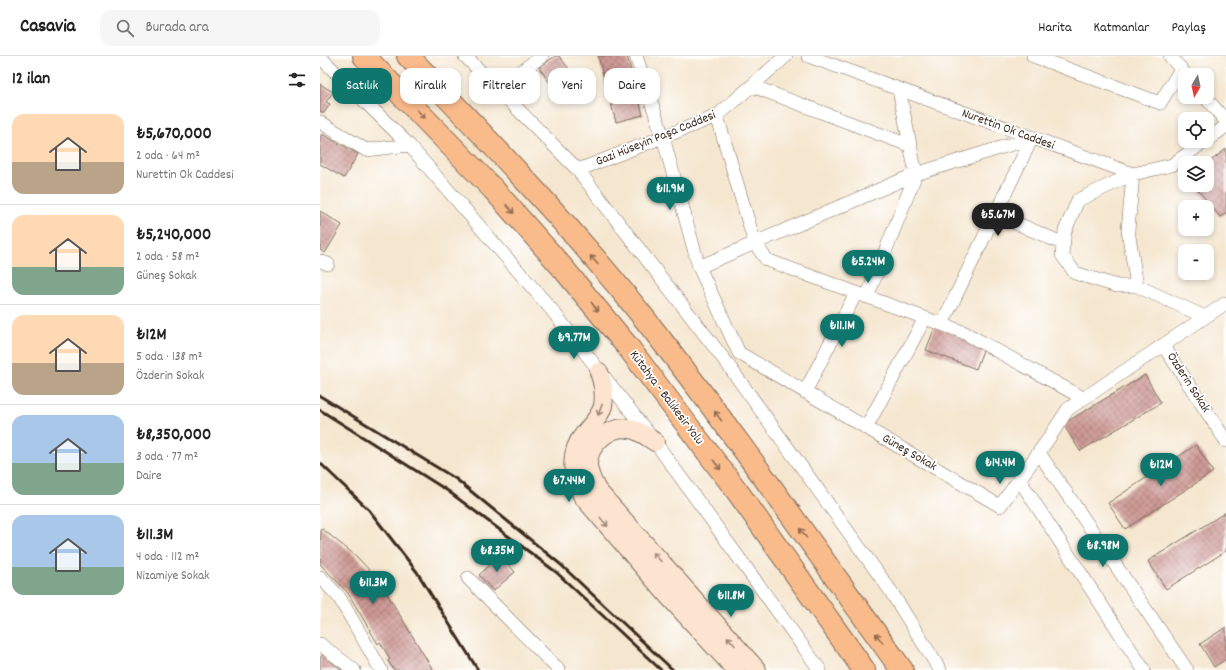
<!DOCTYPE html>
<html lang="tr">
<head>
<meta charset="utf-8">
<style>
	:root { --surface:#fff; --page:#f6f6f6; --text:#222; --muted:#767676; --line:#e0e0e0; --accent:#0f766e }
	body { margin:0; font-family:Dekko,sans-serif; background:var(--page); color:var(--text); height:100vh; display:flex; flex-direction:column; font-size:15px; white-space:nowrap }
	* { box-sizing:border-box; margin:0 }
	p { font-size:13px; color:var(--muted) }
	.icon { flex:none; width:22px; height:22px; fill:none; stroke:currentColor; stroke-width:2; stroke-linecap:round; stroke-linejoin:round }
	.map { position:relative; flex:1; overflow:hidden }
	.sheet { display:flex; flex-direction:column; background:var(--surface); width:320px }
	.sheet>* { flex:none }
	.guide { position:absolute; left:12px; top:12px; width:380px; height:36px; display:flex; gap:8px }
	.needle { width:26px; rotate:189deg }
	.fabs { position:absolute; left:858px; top:12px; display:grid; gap:8px }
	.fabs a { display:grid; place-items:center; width:36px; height:36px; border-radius:8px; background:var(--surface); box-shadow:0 2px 6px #0003; font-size:20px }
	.price { position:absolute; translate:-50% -34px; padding:0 9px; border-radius:14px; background:var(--accent); color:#fff; font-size:13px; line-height:26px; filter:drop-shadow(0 1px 2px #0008) }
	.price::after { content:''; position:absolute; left:50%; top:24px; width:12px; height:9px; margin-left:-6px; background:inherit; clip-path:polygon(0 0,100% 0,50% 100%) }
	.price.active { background:#222; color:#fff }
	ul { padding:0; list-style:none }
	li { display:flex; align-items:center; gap:12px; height:100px; padding:0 12px }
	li+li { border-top:1px solid var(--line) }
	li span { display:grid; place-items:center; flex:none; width:112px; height:80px; border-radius:12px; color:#555 }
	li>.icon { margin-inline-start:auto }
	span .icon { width:48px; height:48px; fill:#fffc; stroke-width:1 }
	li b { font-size:17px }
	h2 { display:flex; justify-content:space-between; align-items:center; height:48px; padding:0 12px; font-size:17px }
	.chip { padding:0 14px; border-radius:12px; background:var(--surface); box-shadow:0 2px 6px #0003; font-size:14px; line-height:36px }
	.chip.active { background:var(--accent); color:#fff }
	header { display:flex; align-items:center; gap:24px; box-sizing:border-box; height:56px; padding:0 20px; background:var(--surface); border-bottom:1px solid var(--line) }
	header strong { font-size:19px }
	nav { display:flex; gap:22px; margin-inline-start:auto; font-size:14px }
	.search { width:280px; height:36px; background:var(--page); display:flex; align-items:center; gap:10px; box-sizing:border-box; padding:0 14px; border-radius:12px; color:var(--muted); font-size:15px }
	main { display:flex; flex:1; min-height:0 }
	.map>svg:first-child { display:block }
	.building { fill:url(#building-cross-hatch) }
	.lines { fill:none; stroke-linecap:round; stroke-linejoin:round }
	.street-casing { stroke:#7c6c5c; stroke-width:14 }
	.secondary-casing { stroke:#7c6c5c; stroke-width:20 }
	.highway-casing { stroke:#7c6c5c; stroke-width:24 }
	.street { stroke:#fff; stroke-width:13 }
	.secondary { stroke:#fde4d1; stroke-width:18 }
	.highway { stroke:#fabb8b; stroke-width:22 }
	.rail { stroke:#3b2a1e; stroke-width:3 }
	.oneway { stroke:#916b4f }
	.oneway2 { stroke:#9c8778 }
	.labels { text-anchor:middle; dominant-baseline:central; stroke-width:3.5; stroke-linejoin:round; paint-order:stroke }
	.street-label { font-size:13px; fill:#3b2a1e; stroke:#fff }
</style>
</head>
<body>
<header>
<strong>Casavia</strong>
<div class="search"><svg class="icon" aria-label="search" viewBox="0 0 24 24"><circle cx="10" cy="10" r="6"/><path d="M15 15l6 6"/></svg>Burada ara</div>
<nav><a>Harita</a><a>Katmanlar</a><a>Paylaş</a></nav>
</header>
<main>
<section class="sheet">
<h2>12 ilan<svg class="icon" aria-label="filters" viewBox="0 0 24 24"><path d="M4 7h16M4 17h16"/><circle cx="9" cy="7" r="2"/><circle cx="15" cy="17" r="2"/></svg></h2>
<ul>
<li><span style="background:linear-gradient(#ffd9b3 60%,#b9a48a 0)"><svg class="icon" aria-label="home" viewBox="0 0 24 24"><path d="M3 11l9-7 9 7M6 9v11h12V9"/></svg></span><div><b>₺5,670,000</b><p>2 oda · 64 m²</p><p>Nurettin Ok Caddesi</p></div></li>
<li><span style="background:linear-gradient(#ffd9b3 65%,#7fa58c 0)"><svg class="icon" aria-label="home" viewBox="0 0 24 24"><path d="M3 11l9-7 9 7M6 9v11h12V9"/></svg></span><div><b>₺5,240,000</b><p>2 oda · 58 m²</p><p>Güneş Sokak</p></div></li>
<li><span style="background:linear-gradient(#ffd9b3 60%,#b9a48a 0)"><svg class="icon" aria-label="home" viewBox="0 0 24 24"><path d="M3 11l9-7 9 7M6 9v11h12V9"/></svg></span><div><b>₺12M</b><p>5 oda · 138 m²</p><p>Özderin Sokak</p></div></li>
<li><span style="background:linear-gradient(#a9c7e8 60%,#7fa58c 0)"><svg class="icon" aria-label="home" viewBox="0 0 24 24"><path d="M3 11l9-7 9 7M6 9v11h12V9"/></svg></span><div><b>₺8,350,000</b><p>3 oda · 77 m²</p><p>Daire</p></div></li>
<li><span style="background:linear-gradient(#a9c7e8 65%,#7fa58c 0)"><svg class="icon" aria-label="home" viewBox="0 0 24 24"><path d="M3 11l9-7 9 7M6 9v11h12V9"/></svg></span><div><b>₺11.3M</b><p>4 oda · 112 m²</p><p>Nizamiye Sokak</p></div></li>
</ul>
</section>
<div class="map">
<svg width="906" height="614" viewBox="0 0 906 614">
	<defs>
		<pattern id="building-cross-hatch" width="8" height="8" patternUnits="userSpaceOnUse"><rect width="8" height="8" fill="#ce9a95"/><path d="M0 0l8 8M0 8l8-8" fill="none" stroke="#a87e79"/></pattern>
	</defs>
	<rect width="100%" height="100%" fill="#fff"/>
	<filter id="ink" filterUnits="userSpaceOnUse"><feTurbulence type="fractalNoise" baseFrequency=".025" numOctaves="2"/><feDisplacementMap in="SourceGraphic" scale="8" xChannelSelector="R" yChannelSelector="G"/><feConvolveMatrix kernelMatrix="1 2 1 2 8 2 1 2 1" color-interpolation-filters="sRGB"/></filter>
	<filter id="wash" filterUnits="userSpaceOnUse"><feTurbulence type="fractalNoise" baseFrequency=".012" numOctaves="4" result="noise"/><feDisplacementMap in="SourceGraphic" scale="16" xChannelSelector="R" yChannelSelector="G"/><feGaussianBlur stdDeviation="0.9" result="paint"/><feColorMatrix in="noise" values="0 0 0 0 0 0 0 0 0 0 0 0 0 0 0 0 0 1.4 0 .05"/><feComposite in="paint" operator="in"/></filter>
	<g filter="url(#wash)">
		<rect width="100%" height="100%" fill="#f5e6cf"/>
		<g id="blocks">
			<path class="building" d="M 235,0 L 239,0 L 263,31 L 244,46 L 219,12 Z
				M 278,0 L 307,0 L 323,59 L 296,66 Z
				M 0,28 L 13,36 L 6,46 L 10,48 L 4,57 L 0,55 Z
				M 2,78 L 38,98 L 24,122 L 0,108 L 0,81 Z
				M 906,93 L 906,157 L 900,161 L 874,129 L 887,129 L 887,108 Z
				M 0,155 L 22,169 L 5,197 L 0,194 Z
				M 615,271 L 665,289 L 656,313 L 606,294 Z
				M 825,319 L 841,347 L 760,395 L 743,368 Z
				M 876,389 L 893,416 L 805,473 L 788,447 Z
				M 906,456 L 906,495 L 846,533 L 828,505 Z
				M 1,472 L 36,500 L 52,517 L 64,533 L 113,614 L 74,614 L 68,605 L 70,603 L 60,586 L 58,588 L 28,537 L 0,508 Z
				M 180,499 L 195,516 L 173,535 L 159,519 Z
				M 906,571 L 906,603 L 894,611 L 880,588 Z
				M 3,598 L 22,614 L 0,614 L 0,602 Z"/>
		</g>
	</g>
	<g filter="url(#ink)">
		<use href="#blocks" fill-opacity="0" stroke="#7c6c5c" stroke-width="1"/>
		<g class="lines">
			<g class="street-casing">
				<path id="street" d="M 145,0 L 258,114 L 406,306 L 570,534 L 620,614
					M 316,0 L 343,81 L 379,211 L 419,297 L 680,450 L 727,385 L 748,353 L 906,247
					M 488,0 L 813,118 L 852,109 L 885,85
					M 713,0 L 840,47 L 861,13
					M 850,0 L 866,19
					M 0,1 L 89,89 L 231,253 L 335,386 L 500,614
					M 432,30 L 591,90
					M 177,33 L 222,0
					M 885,41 L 906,65
					M 397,60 L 435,188 L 447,204 L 643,276 L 763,342
					M 0,66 L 46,94 L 89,89
					M 887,84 L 906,70
					M 258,114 L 397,60 L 466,0
					M 813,118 L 758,144 L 745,175 L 742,199 L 755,217 L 797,230 L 817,230
					M 813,118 L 808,174 L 817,230 L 885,261
					M 675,158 L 744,188
					M 0,205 L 8,208
					M 379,211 L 596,118 L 712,82
					M 547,241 L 596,118 L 579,34
					M 622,268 L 712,82
					M 843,289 L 906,385
					M 485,336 L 536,237
					M 546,372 L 605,262
					M 719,397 L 867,614
					M 699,423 L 824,614
					M 0,521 L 19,541 L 61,614
					M 148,522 L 239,614
					M 0,588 L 34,614"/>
			</g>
			<g class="secondary-casing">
				<path id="secondary" d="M 279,316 C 283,327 285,338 283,350 C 280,361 271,369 264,378 C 248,397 252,421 263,441 L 350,542 L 416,614
					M 335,386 C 327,381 319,374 310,373 C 289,368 267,390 268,410 C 269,419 273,426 277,434 L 437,614"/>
			</g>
			<g class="highway-casing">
				<path id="highway" d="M 44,0 L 174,134 L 242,211 L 308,291 L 417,435 L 544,614
					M 88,0 C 169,85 251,170 324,262 C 414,376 497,496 582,614"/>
			</g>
			<use href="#street" class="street"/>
			<use href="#secondary" class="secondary"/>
			<use href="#highway" class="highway"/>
			<path class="rail" d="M 0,340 L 136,423 L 240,508 L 353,614
				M 0,354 L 128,435 L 236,516 L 341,614
				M 0,407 L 49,454 L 97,516 L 158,614"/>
		</g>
		<defs><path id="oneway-shaft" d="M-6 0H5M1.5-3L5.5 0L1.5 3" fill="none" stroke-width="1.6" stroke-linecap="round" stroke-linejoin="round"/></defs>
		<g class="oneway">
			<use href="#oneway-shaft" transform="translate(101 58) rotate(46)"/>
			<use href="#oneway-shaft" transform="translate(190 153) rotate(48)"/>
			<use href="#oneway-shaft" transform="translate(274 204) rotate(-130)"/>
			<use href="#oneway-shaft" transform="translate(275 251) rotate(51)"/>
			<use href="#oneway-shaft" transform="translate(398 360) rotate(-126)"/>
			<use href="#oneway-shaft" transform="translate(397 409) rotate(53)"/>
			<use href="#oneway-shaft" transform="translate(483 477) rotate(-126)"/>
			<use href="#oneway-shaft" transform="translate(559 582) rotate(-126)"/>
		</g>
		<g class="oneway2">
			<use href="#oneway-shaft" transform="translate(280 354) rotate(111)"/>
			<use href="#oneway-shaft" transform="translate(284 466) rotate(49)"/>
			<use href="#oneway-shaft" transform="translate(337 501) rotate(-132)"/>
			<use href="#oneway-shaft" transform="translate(411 585) rotate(-132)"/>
		</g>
	</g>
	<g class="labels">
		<g class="street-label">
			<text transform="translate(688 74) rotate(20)">Nurettin Ok Caddesi</text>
			<text transform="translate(336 83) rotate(-22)">Gazi Hüseyin Paşa Caddesi</text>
			<text transform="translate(868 327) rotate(57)">Özderin Sokak</text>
			<text transform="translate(346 342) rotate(53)">Kütahya - Balıkesir Yolu</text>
			<text transform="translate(589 397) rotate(30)">Güneş Sokak</text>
		</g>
	</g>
</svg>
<div class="fabs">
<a><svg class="needle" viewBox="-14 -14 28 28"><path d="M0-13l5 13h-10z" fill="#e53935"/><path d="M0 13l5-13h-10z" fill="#767676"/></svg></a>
<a><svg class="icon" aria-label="locate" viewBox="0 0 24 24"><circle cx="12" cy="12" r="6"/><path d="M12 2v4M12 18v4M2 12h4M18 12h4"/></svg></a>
<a><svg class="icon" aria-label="layers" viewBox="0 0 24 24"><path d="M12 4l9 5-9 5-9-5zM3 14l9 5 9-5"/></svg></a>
<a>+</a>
<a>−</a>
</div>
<b class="price" style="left:350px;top:155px">₺11.9M</b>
<b class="price active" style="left:678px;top:181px">₺5.67M</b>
<b class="price" style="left:548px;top:228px">₺5.24M</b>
<b class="price" style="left:522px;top:292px">₺11.1M</b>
<b class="price" style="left:254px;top:304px">₺9.77M</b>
<b class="price" style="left:680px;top:429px">₺14.4M</b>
<b class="price" style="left:841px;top:431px">₺12M</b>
<b class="price" style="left:249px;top:447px">₺7.44M</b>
<b class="price" style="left:783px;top:512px">₺8.98M</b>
<b class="price" style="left:177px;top:517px">₺8.35M</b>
<b class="price" style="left:53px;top:549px">₺11.3M</b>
<b class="price" style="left:411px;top:562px">₺11.8M</b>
<div class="guide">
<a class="chip active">Satılık</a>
<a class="chip">Kiralık</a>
<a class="chip">Filtreler</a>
<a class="chip">Yeni</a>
<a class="chip">Daire</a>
</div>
</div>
</main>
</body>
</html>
